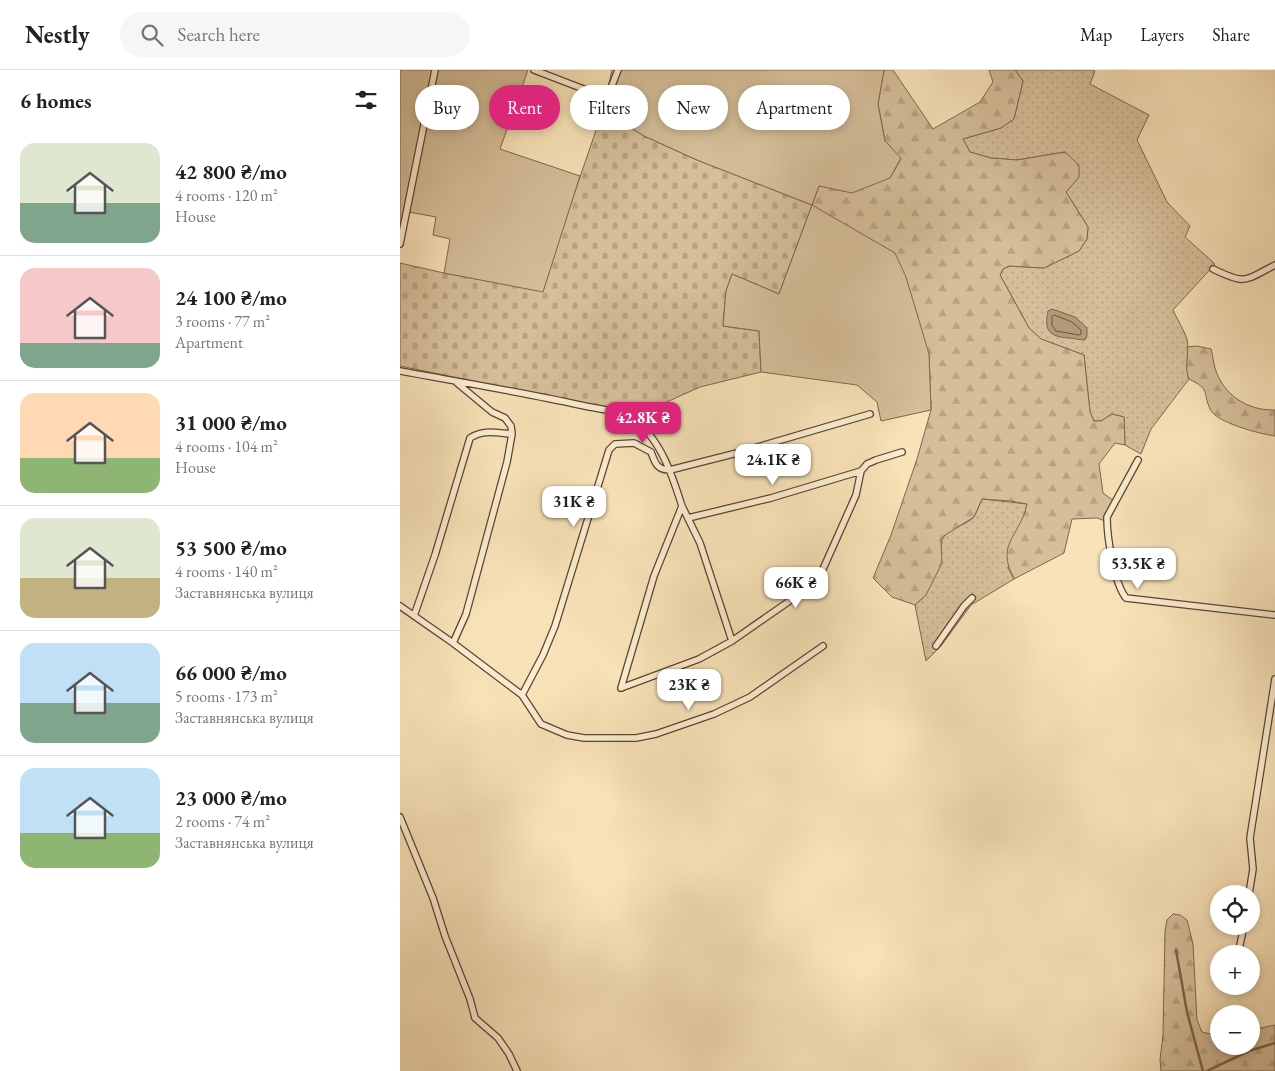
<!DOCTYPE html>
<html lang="en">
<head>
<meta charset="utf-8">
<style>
	:root { --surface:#fff; --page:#f6f6f6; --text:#222; --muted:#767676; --line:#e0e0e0; --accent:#db2777 }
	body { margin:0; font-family:"EB Garamond",serif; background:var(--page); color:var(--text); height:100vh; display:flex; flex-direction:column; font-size:19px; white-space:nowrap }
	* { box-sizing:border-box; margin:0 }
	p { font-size:16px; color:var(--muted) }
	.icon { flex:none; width:28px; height:28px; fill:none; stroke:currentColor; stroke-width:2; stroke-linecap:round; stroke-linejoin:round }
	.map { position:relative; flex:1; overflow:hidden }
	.side { display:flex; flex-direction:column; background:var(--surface); width:400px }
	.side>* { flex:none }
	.guide { position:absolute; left:15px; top:15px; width:475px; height:45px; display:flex; gap:10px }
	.buttons { position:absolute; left:810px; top:815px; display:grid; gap:10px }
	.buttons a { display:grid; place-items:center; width:50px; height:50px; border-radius:50%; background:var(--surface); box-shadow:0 2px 8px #0003; font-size:25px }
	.price { position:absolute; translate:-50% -42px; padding:0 11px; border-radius:10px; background:#fff; color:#222; font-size:16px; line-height:32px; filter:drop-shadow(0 1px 2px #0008) }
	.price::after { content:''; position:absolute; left:50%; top:30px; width:15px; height:11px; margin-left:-8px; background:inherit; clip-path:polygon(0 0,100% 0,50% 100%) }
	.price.on { background:var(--accent); color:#fff }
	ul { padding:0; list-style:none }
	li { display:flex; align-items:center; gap:15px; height:125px; padding:0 20px }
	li+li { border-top:1px solid var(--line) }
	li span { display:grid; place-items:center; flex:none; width:140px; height:100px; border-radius:15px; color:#555 }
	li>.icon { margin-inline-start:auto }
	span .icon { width:60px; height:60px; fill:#fffc; stroke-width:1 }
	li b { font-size:21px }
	h2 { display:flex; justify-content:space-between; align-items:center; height:60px; padding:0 20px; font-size:21px }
	.tag { padding:0 18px; border-radius:22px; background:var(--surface); box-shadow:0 2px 8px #0003; font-size:18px; line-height:45px }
	.tag.on { background:var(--accent); color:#fff }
	header { display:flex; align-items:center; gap:30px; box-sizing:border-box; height:70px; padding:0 25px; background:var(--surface); border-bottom:1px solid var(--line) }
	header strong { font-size:24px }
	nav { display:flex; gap:28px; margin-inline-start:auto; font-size:18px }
	.search { width:350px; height:45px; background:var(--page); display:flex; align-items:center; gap:12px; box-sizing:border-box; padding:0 18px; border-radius:28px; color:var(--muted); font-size:19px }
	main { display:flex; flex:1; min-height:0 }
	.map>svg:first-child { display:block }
	.grass { fill:url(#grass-dots); stroke:#80664c }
	.forest { fill:url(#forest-firs); stroke:#80664c }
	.cemetery { fill:url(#cemetery-stones); stroke:#80664c }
	.garden { fill:#d5be99; stroke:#80664c }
	.water { fill:#b29a79; stroke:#7c6249 }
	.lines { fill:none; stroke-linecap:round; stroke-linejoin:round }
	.shore { stroke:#6e543c; stroke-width:1 }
	.stream { stroke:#7c6249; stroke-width:2.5 }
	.minor-casing { stroke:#5e432e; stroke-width:8 }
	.minor { stroke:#faecd1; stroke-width:5.5 }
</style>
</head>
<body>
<header>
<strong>Nestly</strong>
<div class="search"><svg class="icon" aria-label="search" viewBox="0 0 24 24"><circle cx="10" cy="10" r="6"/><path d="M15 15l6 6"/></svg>Search here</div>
<nav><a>Map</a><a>Layers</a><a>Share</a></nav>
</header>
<main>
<section class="side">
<h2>6 homes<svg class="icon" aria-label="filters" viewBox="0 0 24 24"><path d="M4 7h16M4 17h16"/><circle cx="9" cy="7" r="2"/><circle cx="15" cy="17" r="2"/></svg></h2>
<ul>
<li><span style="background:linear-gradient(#dfe7d0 60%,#7fa58c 0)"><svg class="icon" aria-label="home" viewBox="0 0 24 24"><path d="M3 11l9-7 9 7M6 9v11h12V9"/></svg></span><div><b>42 800 ₴/mo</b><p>4 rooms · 120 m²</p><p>House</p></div></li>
<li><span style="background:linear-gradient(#f6c9c9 75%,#7fa58c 0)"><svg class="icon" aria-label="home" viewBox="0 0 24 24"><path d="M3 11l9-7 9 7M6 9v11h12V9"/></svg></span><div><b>24 100 ₴/mo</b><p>3 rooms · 77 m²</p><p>Apartment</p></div></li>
<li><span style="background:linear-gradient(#ffd9b3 65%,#8fb573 0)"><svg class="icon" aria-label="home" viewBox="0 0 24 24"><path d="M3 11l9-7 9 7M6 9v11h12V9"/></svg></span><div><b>31 000 ₴/mo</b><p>4 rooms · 104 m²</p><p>House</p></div></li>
<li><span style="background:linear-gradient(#dfe7d0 60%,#c2b280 0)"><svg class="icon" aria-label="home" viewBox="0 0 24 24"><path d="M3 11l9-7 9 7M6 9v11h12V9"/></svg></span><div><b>53 500 ₴/mo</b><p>4 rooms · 140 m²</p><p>Заставнянська вулиця</p></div></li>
<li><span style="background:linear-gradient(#bfe0f5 60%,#7fa58c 0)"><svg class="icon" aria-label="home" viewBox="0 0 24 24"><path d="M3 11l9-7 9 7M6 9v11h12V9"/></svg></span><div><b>66 000 ₴/mo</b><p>5 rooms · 173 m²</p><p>Заставнянська вулиця</p></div></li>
<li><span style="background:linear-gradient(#bfe0f5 65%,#8fb573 0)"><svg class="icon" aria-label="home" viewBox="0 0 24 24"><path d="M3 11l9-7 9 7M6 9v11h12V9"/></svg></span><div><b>23 000 ₴/mo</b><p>2 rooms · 74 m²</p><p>Заставнянська вулиця</p></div></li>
</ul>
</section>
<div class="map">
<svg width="875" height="1001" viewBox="0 0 875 1001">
	<defs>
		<pattern id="grass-dots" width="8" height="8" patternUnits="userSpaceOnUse" patternTransform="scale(1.25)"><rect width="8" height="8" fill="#d5be99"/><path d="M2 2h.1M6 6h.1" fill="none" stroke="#b7a282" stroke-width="1.8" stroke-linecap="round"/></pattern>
		<pattern id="forest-firs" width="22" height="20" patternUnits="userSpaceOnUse" patternTransform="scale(1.25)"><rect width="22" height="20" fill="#d5be99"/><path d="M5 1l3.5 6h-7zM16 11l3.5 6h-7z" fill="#b7a282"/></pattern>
		<pattern id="cemetery-stones" width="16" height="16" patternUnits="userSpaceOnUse" patternTransform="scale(1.25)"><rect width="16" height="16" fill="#d5be99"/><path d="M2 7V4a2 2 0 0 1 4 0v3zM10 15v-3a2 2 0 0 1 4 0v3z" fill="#b7a282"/></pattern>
	</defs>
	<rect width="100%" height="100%" fill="#f8e2b8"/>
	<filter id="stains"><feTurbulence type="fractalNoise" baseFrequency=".004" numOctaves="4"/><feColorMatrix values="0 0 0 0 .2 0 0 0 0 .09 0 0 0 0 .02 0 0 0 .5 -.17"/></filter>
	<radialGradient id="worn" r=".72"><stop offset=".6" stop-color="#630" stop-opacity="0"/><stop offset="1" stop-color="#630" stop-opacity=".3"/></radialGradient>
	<path class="grass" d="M 615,0 L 693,0 L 695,1 L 690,14 L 749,45 L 737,70 L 767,132 L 790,156 L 785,167 L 815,194 L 773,240 C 777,249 784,260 787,269 C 790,283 784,296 789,309 L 751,359 L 741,384 L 725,375 L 724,347 L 712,344 L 701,351 L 694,351 L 690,343 L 684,285 L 641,269 L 629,258 L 600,205 L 603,199 L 609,196 L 644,198 L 679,181 L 687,169 L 688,157 L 666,122 L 679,107 L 665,82 L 617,90 L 591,88 L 570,82 L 563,69 L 601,58 L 614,49 L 623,11 Z
		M 582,429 L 627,434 L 624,447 L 619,457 L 608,498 L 614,509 L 571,535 L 541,576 L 526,591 L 515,535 L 526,525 L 541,476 C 541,459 562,458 573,448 C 577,443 579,435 582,429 Z"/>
	<path class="forest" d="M 484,0 L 493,0 L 533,59 L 580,32 L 593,12 L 589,0 L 615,0 L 623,11 L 614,49 L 601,58 L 563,69 L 570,82 L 591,88 L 617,90 L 665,82 L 679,95 L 679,107 L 666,122 L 688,157 L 687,169 L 679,181 L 644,198 L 609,196 L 603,199 L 600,205 L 629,258 L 641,269 L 684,285 L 690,342 L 694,351 L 701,351 L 712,344 L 724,347 L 725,375 L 715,373 L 699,394 L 703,423 L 718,434 L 708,452 L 697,448 L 672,449 L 664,483 L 614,509 C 595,473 620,467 627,434 L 611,431 L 582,429 L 574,447 L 545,465 L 541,470 L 542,493 L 526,525 L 515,535 L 492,527 L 473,508 L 491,465 L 517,389 L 531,340 L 529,284 L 412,135 L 419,116 L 490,108 L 501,89 L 485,71 L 478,34 Z
		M 797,276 L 811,279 C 813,285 813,292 815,298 C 823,325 848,341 875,340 L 875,366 C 861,364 816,353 810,339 C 802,321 811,320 789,309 C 784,296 789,290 787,277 Z
		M 773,844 L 780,845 L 787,850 L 793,874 L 797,950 L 802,962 L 819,966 L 819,976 L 851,976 L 851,960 L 875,955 L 875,1001 L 761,1001 L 760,990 L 763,965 L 765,862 L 767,850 Z"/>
	<path class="cemetery" d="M 203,40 L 244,66 L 297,90 L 412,135 L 379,224 L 332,204 L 326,221 L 323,256 L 359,261 L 361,302 L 300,317 L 238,345 L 0,296 L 0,193 L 44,203 L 143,221 L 169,139 Z"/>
	<path class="garden" d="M 0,0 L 128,0 L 100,79 L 180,106 L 143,222 L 44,203 L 50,169 L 33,165 L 36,147 L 9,142 L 5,158 L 0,157 Z
		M 212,0 L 484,0 L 478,34 L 485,71 L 501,88 L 490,108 L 452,123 L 419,116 L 412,135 L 495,183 L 506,207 L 529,284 L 531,340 L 481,351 L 477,332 L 457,315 L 361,302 L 359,261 L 323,256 L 326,221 L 332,204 L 379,224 L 412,135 L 297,90 L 244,66 L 203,40 Z"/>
	<path class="water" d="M 652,239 L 675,247 L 687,258 L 687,265 L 685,270 C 679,270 674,268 668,268 C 649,266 644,261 648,241 Z"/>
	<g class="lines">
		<path class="shore" d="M 654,245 L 672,252 L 681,260 L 681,264 L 679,265 L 656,261 L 652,255 L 652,247 Z"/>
		<path class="stream" d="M 776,880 L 787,942 L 803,1001
			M 807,1001 L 849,981 L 875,973"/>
		<g class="minor-casing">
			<path id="minor" d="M 134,0 L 207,28 L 218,0
				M 0,174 L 35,0
				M 813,199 C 846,215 844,211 875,195
				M 0,301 C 60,312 120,322 180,335 C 197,339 220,340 235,351 C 261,369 273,408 282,436 L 254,506 L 221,618
				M 738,390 L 707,447 C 707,467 714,513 726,528 L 875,545
				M 282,436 L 300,473 L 332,571
				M 288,448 L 371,428 L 461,401
				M 0,536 L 53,573 L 122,625 L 141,654 L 167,665 L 184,668 L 236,668 L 256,664 L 314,644 L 350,627 L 423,576
				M 14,546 L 35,485 L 70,368 C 83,359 97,363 112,364
				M 53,573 L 66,544 L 107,392 L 112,364 L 111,356 L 105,348 L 92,342 L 57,313
				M 536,576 L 564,536 L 572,528
				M 221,618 L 299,589 L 332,571 L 401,523 L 423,499 L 456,425 L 461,401 L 467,394 L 476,390 L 502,382
				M 122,625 L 143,585 L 155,556 L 209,380 L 215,374 L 234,373 L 251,382 C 255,393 257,400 270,400 L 337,383 L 470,344
				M 0,747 L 33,828 L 45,866 L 70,929 L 75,948 L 98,968 L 109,984 L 117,1001
				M 849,824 L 853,799 L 850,768 L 875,609
				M 838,884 L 844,856"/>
		</g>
		<use href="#minor" class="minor"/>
	</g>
	<rect width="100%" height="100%" filter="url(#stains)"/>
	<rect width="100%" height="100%" fill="url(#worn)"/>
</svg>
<div class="buttons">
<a><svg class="icon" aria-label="locate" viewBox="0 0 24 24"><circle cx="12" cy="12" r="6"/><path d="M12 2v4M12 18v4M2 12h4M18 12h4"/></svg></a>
<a>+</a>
<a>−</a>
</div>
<b class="price on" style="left:243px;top:374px">42.8K ₴</b>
<b class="price" style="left:373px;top:416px">24.1K ₴</b>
<b class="price" style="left:174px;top:458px">31K ₴</b>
<b class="price" style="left:738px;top:520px">53.5K ₴</b>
<b class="price" style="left:396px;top:539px">66K ₴</b>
<b class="price" style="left:289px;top:641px">23K ₴</b>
<div class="guide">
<a class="tag">Buy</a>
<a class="tag on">Rent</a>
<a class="tag">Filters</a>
<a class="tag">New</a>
<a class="tag">Apartment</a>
</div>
</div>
</main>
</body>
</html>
